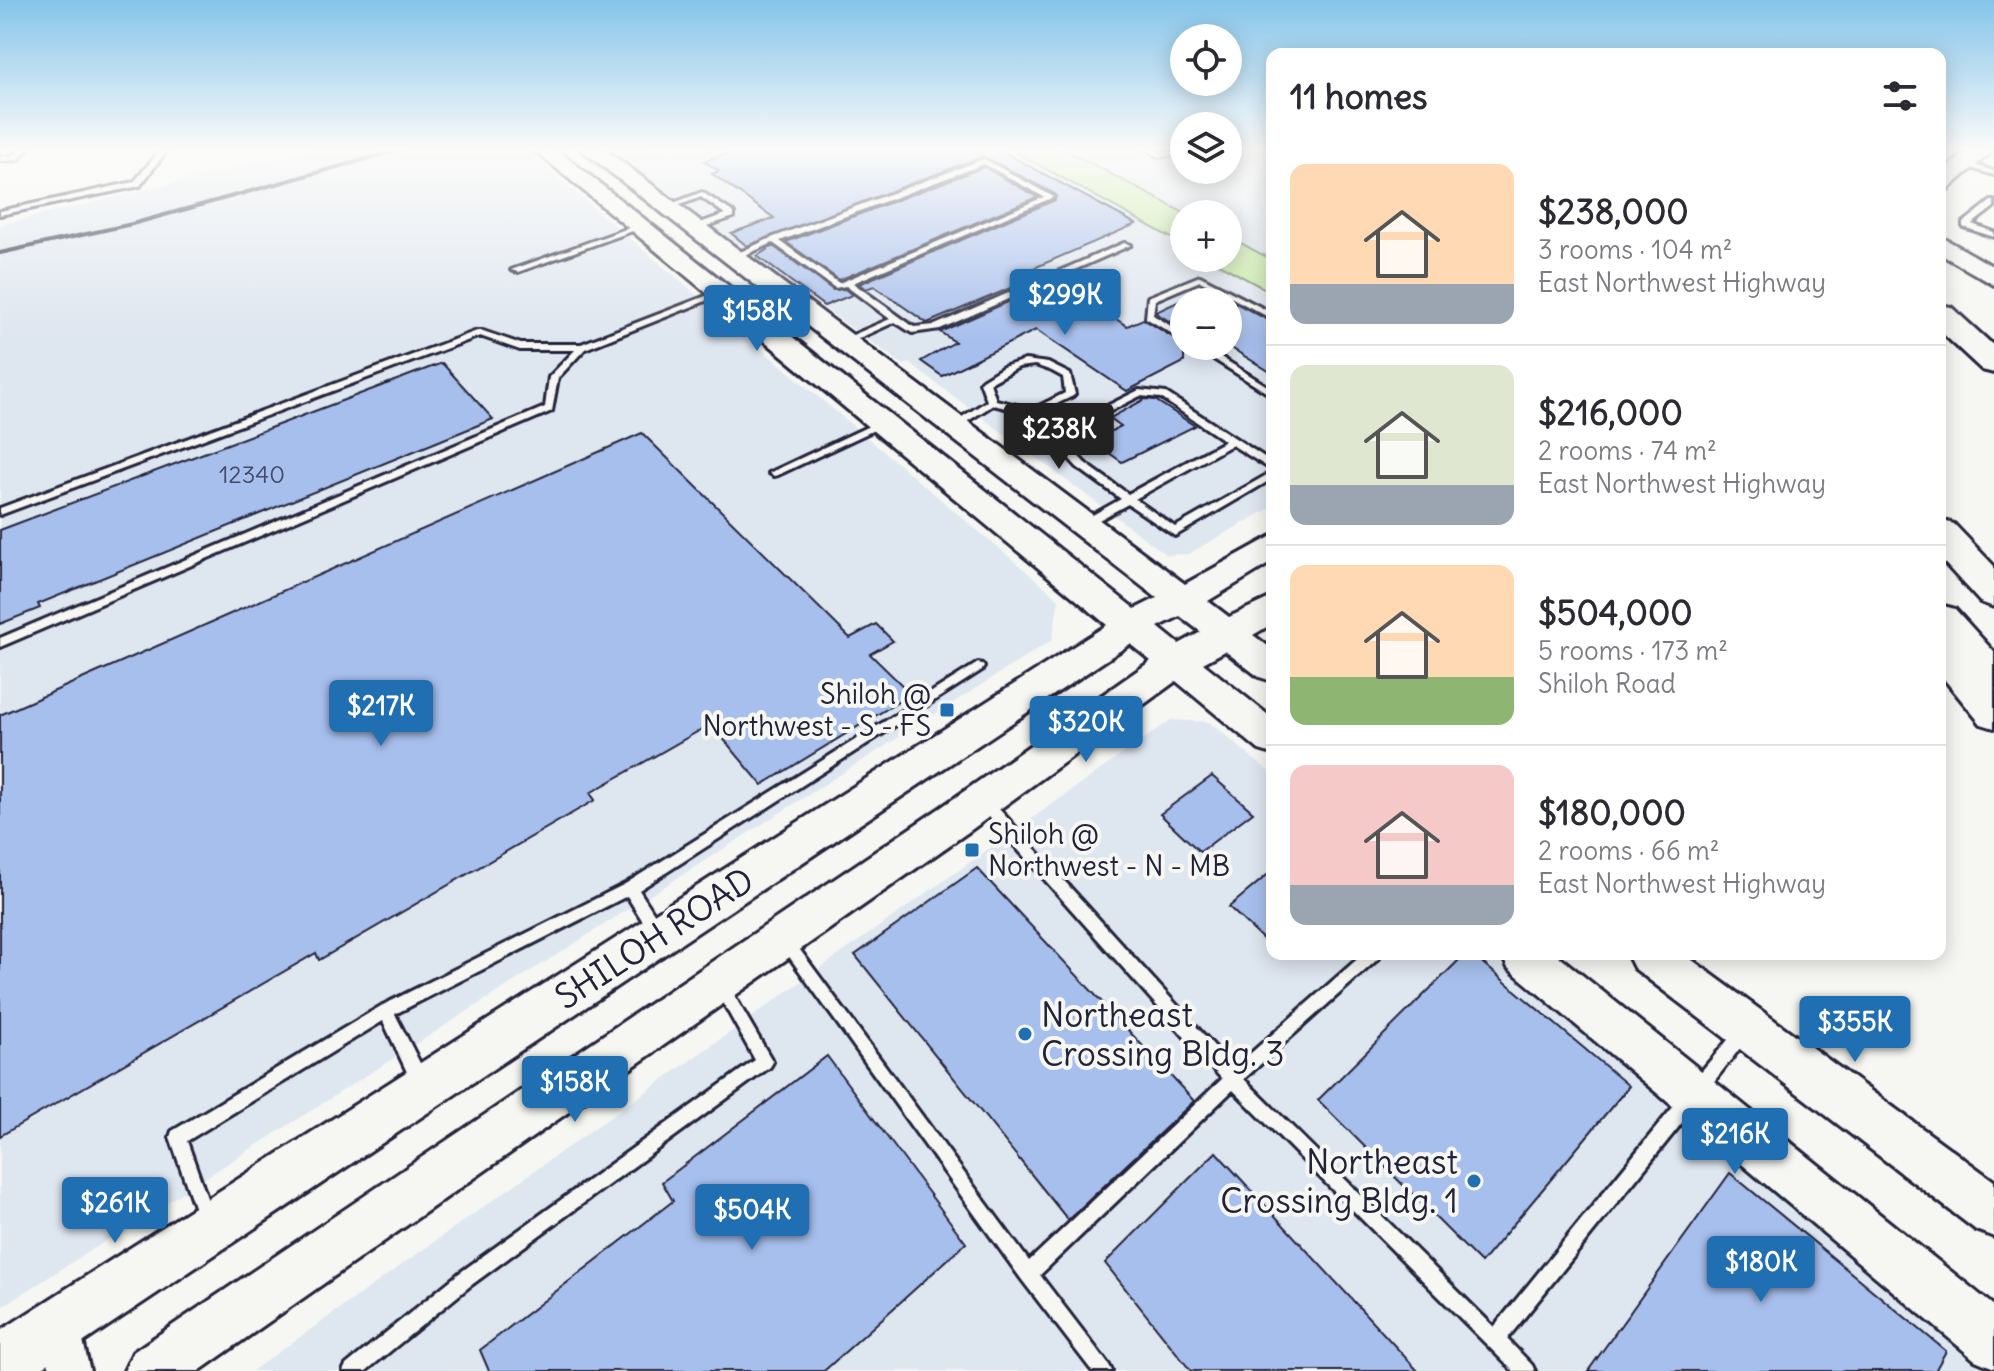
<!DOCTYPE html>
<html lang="en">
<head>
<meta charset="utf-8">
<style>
	:root { --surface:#fff; --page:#f2f2f3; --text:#2b2b33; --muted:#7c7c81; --line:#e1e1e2; --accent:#1f6fb2 }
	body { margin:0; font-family:Delius,sans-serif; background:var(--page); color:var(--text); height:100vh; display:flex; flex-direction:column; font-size:30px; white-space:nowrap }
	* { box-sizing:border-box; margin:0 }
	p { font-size:26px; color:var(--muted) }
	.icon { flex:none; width:44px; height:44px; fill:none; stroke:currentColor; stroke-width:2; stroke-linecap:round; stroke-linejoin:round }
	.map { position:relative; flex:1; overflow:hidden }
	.details { position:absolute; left:1266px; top:48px; width:680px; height:912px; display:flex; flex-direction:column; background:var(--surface); border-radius:16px; box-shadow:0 4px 20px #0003 }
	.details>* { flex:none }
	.fabs { position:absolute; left:1170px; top:24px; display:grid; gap:16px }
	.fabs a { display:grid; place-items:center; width:72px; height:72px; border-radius:50%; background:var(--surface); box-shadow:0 4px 20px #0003; font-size:40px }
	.price { position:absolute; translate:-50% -68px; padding:0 18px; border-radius:8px; background:var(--accent); color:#fff; font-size:26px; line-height:52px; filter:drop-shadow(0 2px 4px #0008) }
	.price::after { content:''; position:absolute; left:50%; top:48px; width:24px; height:18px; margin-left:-12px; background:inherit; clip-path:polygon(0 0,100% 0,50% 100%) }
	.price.active { background:#222; color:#fff }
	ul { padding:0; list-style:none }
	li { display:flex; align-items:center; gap:24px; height:200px; padding:0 24px }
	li+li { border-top:2px solid var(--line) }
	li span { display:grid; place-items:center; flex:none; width:224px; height:160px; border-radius:16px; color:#555 }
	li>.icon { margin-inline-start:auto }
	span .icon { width:96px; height:96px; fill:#fffc; stroke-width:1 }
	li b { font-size:34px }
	h2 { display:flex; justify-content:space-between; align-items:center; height:96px; padding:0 24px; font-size:34px }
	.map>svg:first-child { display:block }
	.built { fill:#dee6f0; fill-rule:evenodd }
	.green { fill:#c6e9a2; stroke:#74866e; stroke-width:2 }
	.building { fill:#a7bfed; stroke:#22223b; stroke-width:2 }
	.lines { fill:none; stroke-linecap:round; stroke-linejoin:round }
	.service-casing { stroke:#22223b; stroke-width:6 }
	.minor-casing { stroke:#22223b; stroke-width:6 }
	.secondary-casing { stroke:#22223b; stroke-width:6 }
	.motorway-casing { stroke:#22223b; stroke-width:6 }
	.service { fill:#f6f6f2; fill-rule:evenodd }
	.minor { fill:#f6f6f2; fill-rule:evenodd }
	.secondary { fill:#f6f6f2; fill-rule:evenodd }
	.motorway { fill:#f6f6f2; fill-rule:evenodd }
	.rail { stroke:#22223b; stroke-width:4 }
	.poi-dot { fill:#1f6fb2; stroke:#f6f6f2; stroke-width:3 }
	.labels { text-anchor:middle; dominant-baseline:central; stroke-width:8; stroke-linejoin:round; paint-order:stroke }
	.number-label { font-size:24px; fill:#434968 }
	.poi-label { font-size:28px; fill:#22223b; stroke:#f6f6f2; text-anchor:end }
	.near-street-label { font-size:34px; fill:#22223b; stroke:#f6f6f2 }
	.near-poi-label { font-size:34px; fill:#22223b; stroke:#f6f6f2; text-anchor:start }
</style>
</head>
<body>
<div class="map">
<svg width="1994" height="1371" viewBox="0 0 1994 1371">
	<rect width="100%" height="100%" fill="#f6f6f2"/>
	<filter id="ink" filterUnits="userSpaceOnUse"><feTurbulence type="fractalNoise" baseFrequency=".0125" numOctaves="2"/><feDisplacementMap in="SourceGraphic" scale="16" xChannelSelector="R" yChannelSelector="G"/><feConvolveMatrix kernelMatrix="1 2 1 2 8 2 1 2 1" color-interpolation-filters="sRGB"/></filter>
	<g filter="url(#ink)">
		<path class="built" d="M 317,148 L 522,148 L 1059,599 L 1052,640 L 0,1308 L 0,225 Z
			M 598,148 L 1008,148 L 1184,245 L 1184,258 L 1208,258 L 1272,293 L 1272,507 L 1188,554 L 1167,555 L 909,363 L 904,365 ZM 1184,302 L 1228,302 L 1228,346 L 1184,346 Z
			M 1062,148 L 1184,148 L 1184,170 L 1228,170 L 1228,148 L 1272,148 L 1272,260 L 1228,236 L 1228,214 L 1186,214 Z
			M 1171,720 L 1209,722 L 1272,774 L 1272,954 L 1489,954 L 1992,1371 L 252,1371 Z"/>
		<path class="green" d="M 1008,148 L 1062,148 L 1186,214 L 1184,245 Z
			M 1228,236 L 1272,260 L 1272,293 L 1208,258 L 1228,258 Z"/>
		<path class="building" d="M 742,148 L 996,148 L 1136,224 L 1034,268 L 1044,274 L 927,323 L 874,286 L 866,289 L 859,284 L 1055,200 L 1055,194 L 983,156 L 747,246 L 731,233 L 774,218 L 712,174 L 719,171 L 704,161 Z
			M 984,167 L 1037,197 L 839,280 L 786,242 Z
			M 773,246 L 833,290 L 845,289 L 852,295 L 824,306 L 757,256 Z
			M 1056,281 L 1127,326 L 1143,319 L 1184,344 L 1184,362 L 1127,391 L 1036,330 L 942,376 L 921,361 L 955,342 L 940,332 Z
			M 1184,299 L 1184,330 L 1156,313 L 1156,312 Z
			M 1228,299 L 1272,322 L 1272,373 L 1228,346 Z
			M 442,363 L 493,419 L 38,604 L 40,608 L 0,624 L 0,530 Z
			M 1145,399 L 1155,400 L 1195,426 L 1122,462 L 1092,441 L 1121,426 L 1110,418 Z
			M 642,433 L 850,638 L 876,624 L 893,641 L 870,654 L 911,694 L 762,785 L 711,724 L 590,793 L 595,800 L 319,960 L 316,953 L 0,1136 L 0,715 Z
			M 1212,776 L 1253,812 L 1200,852 L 1160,814 Z
			M 977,868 L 1194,1101 L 1068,1220 L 855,955 Z
			M 1272,871 L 1272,948 L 1229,907 Z
			M 1465,954 L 1472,954 L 1629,1086 L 1481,1263 L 1318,1100 Z
			M 827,1056 L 966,1243 L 824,1371 L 489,1371 L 480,1350 L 673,1201 L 662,1182 Z
			M 1216,1152 L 1418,1371 L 1191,1371 L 1105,1263 Z
			M 1730,1173 L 1946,1351 L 1935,1371 L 1588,1371 Z"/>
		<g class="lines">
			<g class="service-casing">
				<path id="service" d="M 21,148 L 28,148 L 18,160 L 0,161 L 0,157 L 13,156 Z
					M 162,148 L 169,148 L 140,186 L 0,215 L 0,211 L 134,182 Z
					M 1144,148 L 1152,148 L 1160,153 L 1184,149 L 1184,153 L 1159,157 Z
					M 984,159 L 1054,197 L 853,283 L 914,327 L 935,325 L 1124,243 L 1131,245 L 940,329 L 912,333 L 895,322 L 844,345 L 840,342 L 841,340 L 890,319 L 846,286 L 835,288 L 773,243 L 736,259 L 729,257 L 771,238 ZM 984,164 L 1044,197 L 839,283 L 780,241 Z
					M 1961,161 L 1994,171 L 1994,175 L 1961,165 Z
					M 702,192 L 734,213 L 734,217 L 695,230 L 691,228 L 692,226 L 725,214 L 701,197 L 670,209 L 663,207 Z
					M 1991,201 L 1994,201 L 1994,207 L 1972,224 L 1994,232 L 1994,237 L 1963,227 L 1963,223 Z
					M 637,225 L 644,227 L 518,272 L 511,270 Z
					M 1200,276 L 1272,313 L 1272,319 L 1200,281 L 1155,300 L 1153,315 L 1184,334 L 1184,341 L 1146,318 L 1148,297 Z
					M 719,291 L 726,293 L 585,349 L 558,378 L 552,411 L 0,647 L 0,638 L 545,407 L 549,377 L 575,350 L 520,350 L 480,336 L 0,515 L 0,508 L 477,331 L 483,331 L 521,344 L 581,344 Z
					M 1193,346 L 1203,346 L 1272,389 L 1272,396 Z
					M 1025,360 L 1048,363 L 1070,374 L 1075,394 L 1073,396 L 1034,415 L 993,405 L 957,428 L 951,428 L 951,424 L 987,401 L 980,382 L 982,380 L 1003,367 ZM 1035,365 L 1052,371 L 1063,377 L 1065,393 L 1033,409 L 996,400 L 990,383 L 1019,367 Z
					M 1139,390 L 1166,393 L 1272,462 L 1272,470 L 1232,445 L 1135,499 L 1175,527 L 1272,472 L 1272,479 L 1175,536 L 1128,504 L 1088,526 L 1080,526 L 1079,524 L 1080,522 L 1121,499 L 1077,467 L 1057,445 L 1055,443 L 1057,431 ZM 1140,396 L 1161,398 L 1225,441 L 1128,494 L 1085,463 L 1065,442 L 1067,433 Z
					M 884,419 L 889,422 L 887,424 L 778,475 L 774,476 L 769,473 Z
					M 978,663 L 982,664 L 984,667 L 982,670 L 639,890 L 662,926 L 664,931 L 662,936 L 657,938 L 652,936 L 627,896 L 395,1014 L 426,1075 L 428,1081 L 426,1087 L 420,1089 L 414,1087 L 383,1021 L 187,1141 L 214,1218 L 212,1224 L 206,1226 L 200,1224 L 170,1137 L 172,1131 L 381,1006 L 625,884 Z
					M 985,798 L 990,799 L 1234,1068 L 1363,954 L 1380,954 L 1378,959 L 1244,1079 L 1494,1327 L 1682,1096 L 1688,1094 L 1694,1096 L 1696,1102 L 1694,1108 L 1507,1339 L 1532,1365 L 1535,1371 L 1513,1371 L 1233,1090 L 1040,1275 L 1109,1365 L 1112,1371 L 1092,1371 L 1022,1280 L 780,944 L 782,939 L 787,937 L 792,939 L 1029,1261 L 1222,1079 L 980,807 L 978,803 L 980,799 Z
					M 722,981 L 727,983 L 770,1057 L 773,1062 L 770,1067 L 470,1286 L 366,1371 L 343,1371 L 346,1365 L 458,1274 L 755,1060 L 715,988 L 717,983 Z
					M 1743,1026 L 1748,1028 L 1751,1033 L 1748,1038 L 1705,1093 L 1699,1095 L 1693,1093 L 1691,1087 L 1693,1081 L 1738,1028 Z"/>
			</g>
			<g class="minor-casing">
				<path id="minor" d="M 62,1306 L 76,1311 L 90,1371 L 50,1371 L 43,1325 L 48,1311 Z"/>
			</g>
			<g class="secondary-casing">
				<path id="secondary" d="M 532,148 L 555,148 L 1135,609 L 1157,598 L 579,148 L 603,148 L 1185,584 L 1272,536 L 1272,562 L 1208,601 L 1229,617 L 1272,597 L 1272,624 L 1253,635 L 1272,649 L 1272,681 L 1259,677 L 1225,651 L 1203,663 L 1272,718 L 1272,754 L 1259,750 L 1176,681 L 971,830 L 199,1371 L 124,1371 L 133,1352 L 943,806 L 1151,661 L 1130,644 L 81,1344 L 36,1371 L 0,1371 L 0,1331 L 1107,625 ZM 1180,616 L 1201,632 L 1179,644 L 1158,627 Z
					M 1972,148 L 1994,150 L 1948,189 L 1940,191 L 1940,173 Z
					M 1940,236 L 1994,267 L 1994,285 L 1940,254 Z
					M 1940,636 L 1952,640 L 1994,689 L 1994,728 L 1981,724 L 1940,674 Z
					M 1501,954 L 1556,954 L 1994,1306 L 1994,1368 L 1975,1360 L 1508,968 Z
					M 1627,954 L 1684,954 L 1994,1181 L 1994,1237 L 1976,1230 L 1634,968 Z"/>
			</g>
			<g class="motorway-casing">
				<path id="motorway" d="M 1940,305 L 1951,307 L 1994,346 L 1994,373 L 1982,370 L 1940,331 Z
					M 1940,520 L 1954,524 L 1994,566 L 1994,607 L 1980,602 L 1940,558 Z
					M 1940,605 L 1955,609 L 1994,652 L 1994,697 L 1979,692 L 1940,648 Z"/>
			</g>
			<use href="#service" class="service"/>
			<use href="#minor" class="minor"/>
			<use href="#secondary" class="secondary"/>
			<use href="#motorway" class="motorway"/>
			<path class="rail" d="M 0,253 L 132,224 L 406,148"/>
		</g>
	</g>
	<linearGradient id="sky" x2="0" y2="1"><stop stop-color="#84c4ea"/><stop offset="0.44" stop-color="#fbfbf9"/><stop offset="1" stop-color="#fbfbf9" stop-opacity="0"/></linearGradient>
	<rect width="1994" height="340" fill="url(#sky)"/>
	<g class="poi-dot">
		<rect x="939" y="702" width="16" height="16" rx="4"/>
		<rect x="964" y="842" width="16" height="16" rx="4"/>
		<circle cx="1025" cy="1034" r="8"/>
		<circle cx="1474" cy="1181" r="8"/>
	</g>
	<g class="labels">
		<g class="number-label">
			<text x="252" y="474">12340</text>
		</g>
		<g class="poi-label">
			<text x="931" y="694">Shiloh @<tspan x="931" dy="32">Northwest - S - FS</tspan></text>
			<text x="988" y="834" text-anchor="start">Shiloh @<tspan x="988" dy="32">Northwest - N - MB</tspan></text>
		</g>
		<g class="near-street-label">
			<text transform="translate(654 938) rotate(-33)">SHILOH ROAD</text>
		</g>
		<g class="near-poi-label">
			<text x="1041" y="1014">Northeast<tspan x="1041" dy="39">Crossing Bldg. 3</tspan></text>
			<text x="1458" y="1161" text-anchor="end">Northeast<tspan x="1458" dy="39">Crossing Bldg. 1</tspan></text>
		</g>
	</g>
</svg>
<div class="fabs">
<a><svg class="icon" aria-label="locate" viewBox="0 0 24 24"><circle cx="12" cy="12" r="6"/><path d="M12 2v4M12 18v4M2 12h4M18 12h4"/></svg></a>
<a><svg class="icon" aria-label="layers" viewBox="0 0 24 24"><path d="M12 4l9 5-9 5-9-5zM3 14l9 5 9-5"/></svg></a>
<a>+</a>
<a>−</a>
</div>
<b class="price" style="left:1065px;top:337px">$299K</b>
<b class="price" style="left:757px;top:353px">$158K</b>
<b class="price active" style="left:1059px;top:471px">$238K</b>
<b class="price" style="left:381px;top:748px">$217K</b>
<b class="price" style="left:1086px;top:764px">$320K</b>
<b class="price" style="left:1855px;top:1064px">$355K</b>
<b class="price" style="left:575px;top:1124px">$158K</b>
<b class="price" style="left:1735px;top:1176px">$216K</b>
<b class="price" style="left:115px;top:1245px">$261K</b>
<b class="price" style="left:752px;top:1252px">$504K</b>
<b class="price" style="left:1761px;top:1304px">$180K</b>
<section class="details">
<h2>11 homes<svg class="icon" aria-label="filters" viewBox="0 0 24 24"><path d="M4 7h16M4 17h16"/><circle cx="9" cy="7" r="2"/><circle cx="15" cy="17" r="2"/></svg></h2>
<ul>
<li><span style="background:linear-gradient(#ffd9b3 75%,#9aa5b1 0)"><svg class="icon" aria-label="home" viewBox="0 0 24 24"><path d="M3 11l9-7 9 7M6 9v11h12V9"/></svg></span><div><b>$238,000</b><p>3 rooms · 104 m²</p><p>East Northwest Highway</p></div></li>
<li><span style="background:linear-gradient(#dfe7d0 75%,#9aa5b1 0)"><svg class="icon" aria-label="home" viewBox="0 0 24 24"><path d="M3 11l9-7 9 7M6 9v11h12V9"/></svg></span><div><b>$216,000</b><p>2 rooms · 74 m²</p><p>East Northwest Highway</p></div></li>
<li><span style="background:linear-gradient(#ffd9b3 70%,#8fb573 0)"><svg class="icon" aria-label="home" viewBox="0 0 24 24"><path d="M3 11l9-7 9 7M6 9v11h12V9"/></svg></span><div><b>$504,000</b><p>5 rooms · 173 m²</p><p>Shiloh Road</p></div></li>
<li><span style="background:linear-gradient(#f6c9c9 75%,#9aa5b1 0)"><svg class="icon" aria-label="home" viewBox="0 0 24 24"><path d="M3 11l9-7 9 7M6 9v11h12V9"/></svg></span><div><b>$180,000</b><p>2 rooms · 66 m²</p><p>East Northwest Highway</p></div></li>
</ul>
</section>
</div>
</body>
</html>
